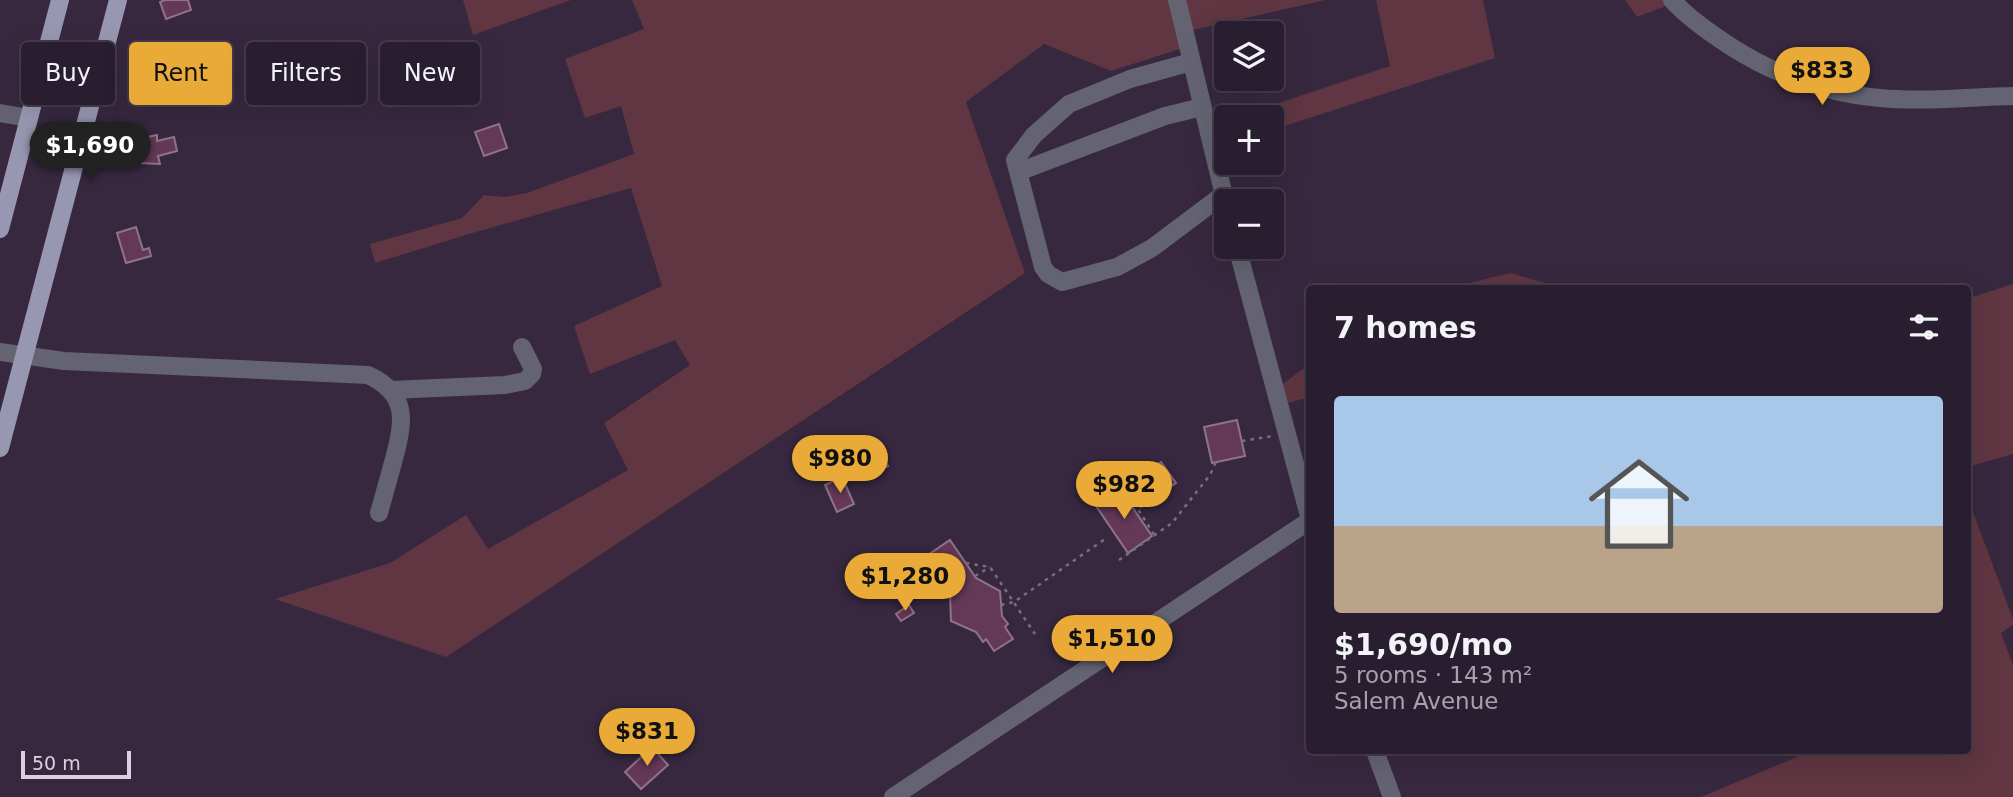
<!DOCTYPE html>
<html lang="en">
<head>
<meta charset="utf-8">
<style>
	:root { --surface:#291e2f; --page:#352b3b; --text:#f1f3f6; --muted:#a5a2aa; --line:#453c4b; --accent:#eaaa38 }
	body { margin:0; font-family:"DejaVu Sans",sans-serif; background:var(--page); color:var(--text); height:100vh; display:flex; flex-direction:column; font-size:26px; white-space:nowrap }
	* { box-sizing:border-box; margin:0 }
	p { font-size:23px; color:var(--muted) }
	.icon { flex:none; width:38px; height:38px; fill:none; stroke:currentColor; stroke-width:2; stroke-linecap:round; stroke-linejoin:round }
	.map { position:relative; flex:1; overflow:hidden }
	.side { position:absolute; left:1306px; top:285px; width:665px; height:469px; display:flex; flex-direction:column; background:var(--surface); border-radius:7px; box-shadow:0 7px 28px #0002,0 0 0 2px var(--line) }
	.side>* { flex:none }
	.hud { position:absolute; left:21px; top:42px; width:665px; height:63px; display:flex; gap:14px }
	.buttons { position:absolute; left:1214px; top:21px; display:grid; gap:14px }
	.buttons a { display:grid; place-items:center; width:70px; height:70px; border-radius:7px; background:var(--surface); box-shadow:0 7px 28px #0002,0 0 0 2px var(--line); font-size:35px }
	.scale { position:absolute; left:21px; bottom:18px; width:110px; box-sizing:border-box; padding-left:7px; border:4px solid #dbd1e0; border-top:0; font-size:19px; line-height:24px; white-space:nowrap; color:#dbd1e0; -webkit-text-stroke:5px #37283f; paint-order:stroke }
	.price { position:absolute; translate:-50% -60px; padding:0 16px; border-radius:24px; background:var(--accent); color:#111; font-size:23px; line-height:46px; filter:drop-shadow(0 2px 4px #0008) }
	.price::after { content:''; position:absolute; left:50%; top:42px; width:21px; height:16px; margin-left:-10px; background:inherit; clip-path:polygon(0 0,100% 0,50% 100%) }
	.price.current { background:#222; color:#fff }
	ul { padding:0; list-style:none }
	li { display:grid; align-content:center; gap:14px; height:371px; padding:0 28px }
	li span { display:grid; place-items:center; height:217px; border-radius:7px; color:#555 }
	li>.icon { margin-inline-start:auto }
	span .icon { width:126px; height:126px; fill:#fffc; stroke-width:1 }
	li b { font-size:30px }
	h2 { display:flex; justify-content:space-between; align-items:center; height:84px; padding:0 28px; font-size:30px }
	.pill { padding:0 24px; border-radius:7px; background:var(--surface); box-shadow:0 7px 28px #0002,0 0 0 2px var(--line); font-size:24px; line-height:63px }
	.pill.current { background:var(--accent); color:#111 }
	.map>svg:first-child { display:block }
	.green { fill:#5f3641 }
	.building { fill:#643958; stroke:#907387; stroke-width:2 }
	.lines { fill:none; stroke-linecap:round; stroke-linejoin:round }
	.path { stroke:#7a6d81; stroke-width:2.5; stroke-dasharray:3.5 5; stroke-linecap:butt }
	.minor { stroke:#646371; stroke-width:18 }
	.major { stroke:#9897b2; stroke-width:18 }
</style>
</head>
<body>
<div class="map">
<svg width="2013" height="797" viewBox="0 0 2013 797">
	<rect width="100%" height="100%" fill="#37283f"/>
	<path class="green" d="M 463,0 L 571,0 L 473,35 Z
		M 632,0 L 1325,0 L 1180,33 L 1183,48 L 1111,71 L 1044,44 L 966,102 L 1025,273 L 446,657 L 275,599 L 390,563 L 466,515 L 488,549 L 628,470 L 604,423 L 690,365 L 675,340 L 590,374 L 574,326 L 662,286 L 631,188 L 469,234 L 375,263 L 370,244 L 462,218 L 484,195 L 505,197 L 527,193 L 634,154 L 621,106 L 585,118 L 565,59 L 644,29 Z
		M 1376,0 L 1483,0 L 1495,58 L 1272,130 L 1272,117 L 1237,117 L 1390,66 Z
		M 1625,0 L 1682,0 L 1637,17 Z
		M 1510,273 L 1556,286 L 1557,289 L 1446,289 Z
		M 2013,284 L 2013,454 L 1967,467 L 1967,299 Z
		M 1309,364 L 1309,397 L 1288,403 L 1283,384 Z
		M 1967,496 L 2013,619 L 2013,625 L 2001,633 L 2013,665 L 2013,797 L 1701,797 L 1797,757 L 1796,751 L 1967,751 Z"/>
	<path class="building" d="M 165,0 L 188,0 L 191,10 L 166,19 L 160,2 Z
		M 499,124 L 507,148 L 484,156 L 475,132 Z
		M 157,135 L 157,141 L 174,137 L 177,151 L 158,156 L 160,164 L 138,163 L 133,146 L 138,139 Z
		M 136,227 L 143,250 L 149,248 L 151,256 L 126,263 L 117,233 Z
		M 1237,420 L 1245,456 L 1212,463 L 1204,427 Z
		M 883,458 L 888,466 L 871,474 L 867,466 Z
		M 1161,462 L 1176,483 L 1141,507 L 1137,501 L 1131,505 L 1125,496 L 1131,492 L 1127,485 Z
		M 842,477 L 854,504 L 837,512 L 825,485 Z
		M 1120,489 L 1152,536 L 1128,553 L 1096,506 Z
		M 950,540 L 976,578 L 1000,591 L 1002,616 L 1008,624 L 1005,627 L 1013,639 L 994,651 L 986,639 L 983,642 L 976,632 L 951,621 L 950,594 L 925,557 Z
		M 909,605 L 914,613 L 901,621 L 896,614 Z
		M 652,747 L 668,765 L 641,789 L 625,772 Z"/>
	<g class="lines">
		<path class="path" d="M 1242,441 L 1273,436
			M 1134,503 L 1155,536
			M 1119,560 L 1172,523 L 1210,475 L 1216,462
			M 966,563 L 990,567 L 1035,634
			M 975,576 L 990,567
			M 1001,605 L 1014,602 L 1105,539"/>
		<path class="minor" d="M 1177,0 L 1226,204
			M 1672,0 C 1688,18 1710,33 1730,46 C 1775,75 1826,93 1880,98 C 1924,102 1969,97 2013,96
			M 1191,62 L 1130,79 L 1069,104 L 1034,135 L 1015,160 L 1043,267 L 1048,274 L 1062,282 L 1117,267 L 1152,248 L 1224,194
			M 0,113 L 29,118
			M 1018,172 L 1165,116 L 1202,107
			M 1237,247 L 1309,516
			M 0,352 L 64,361 L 368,375 C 409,394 404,421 394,459 C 389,477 384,495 379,513
			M 391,390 L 505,385 L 525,381 L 532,374 L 533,369 L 522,347
			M 1375,751 L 1392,797
			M 893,797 L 1309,521"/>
		<path class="major" d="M 0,229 L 60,0
			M 0,448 L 118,0"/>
	</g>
</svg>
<div class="buttons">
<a><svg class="icon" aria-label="layers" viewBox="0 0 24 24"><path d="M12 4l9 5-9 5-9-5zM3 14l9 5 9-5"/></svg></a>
<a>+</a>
<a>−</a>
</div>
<div class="scale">50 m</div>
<b class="price" style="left:1822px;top:107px">$833</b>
<b class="price current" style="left:90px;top:182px">$1,690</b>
<b class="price" style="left:840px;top:495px">$980</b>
<b class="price" style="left:1124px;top:521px">$982</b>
<b class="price" style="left:905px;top:613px">$1,280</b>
<b class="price" style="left:1112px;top:675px">$1,510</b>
<b class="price" style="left:647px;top:768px">$831</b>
<div class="hud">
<a class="pill">Buy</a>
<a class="pill current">Rent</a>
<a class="pill">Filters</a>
<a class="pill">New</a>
</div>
<section class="side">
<h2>7 homes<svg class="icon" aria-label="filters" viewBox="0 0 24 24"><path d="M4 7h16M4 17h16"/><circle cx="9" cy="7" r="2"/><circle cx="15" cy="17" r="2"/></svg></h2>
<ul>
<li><span style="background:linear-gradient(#a9c7e8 60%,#b9a48a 0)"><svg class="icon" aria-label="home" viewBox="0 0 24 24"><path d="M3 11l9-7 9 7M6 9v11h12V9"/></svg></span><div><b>$1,690/mo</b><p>5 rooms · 143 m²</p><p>Salem Avenue</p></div></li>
</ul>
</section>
</div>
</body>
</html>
